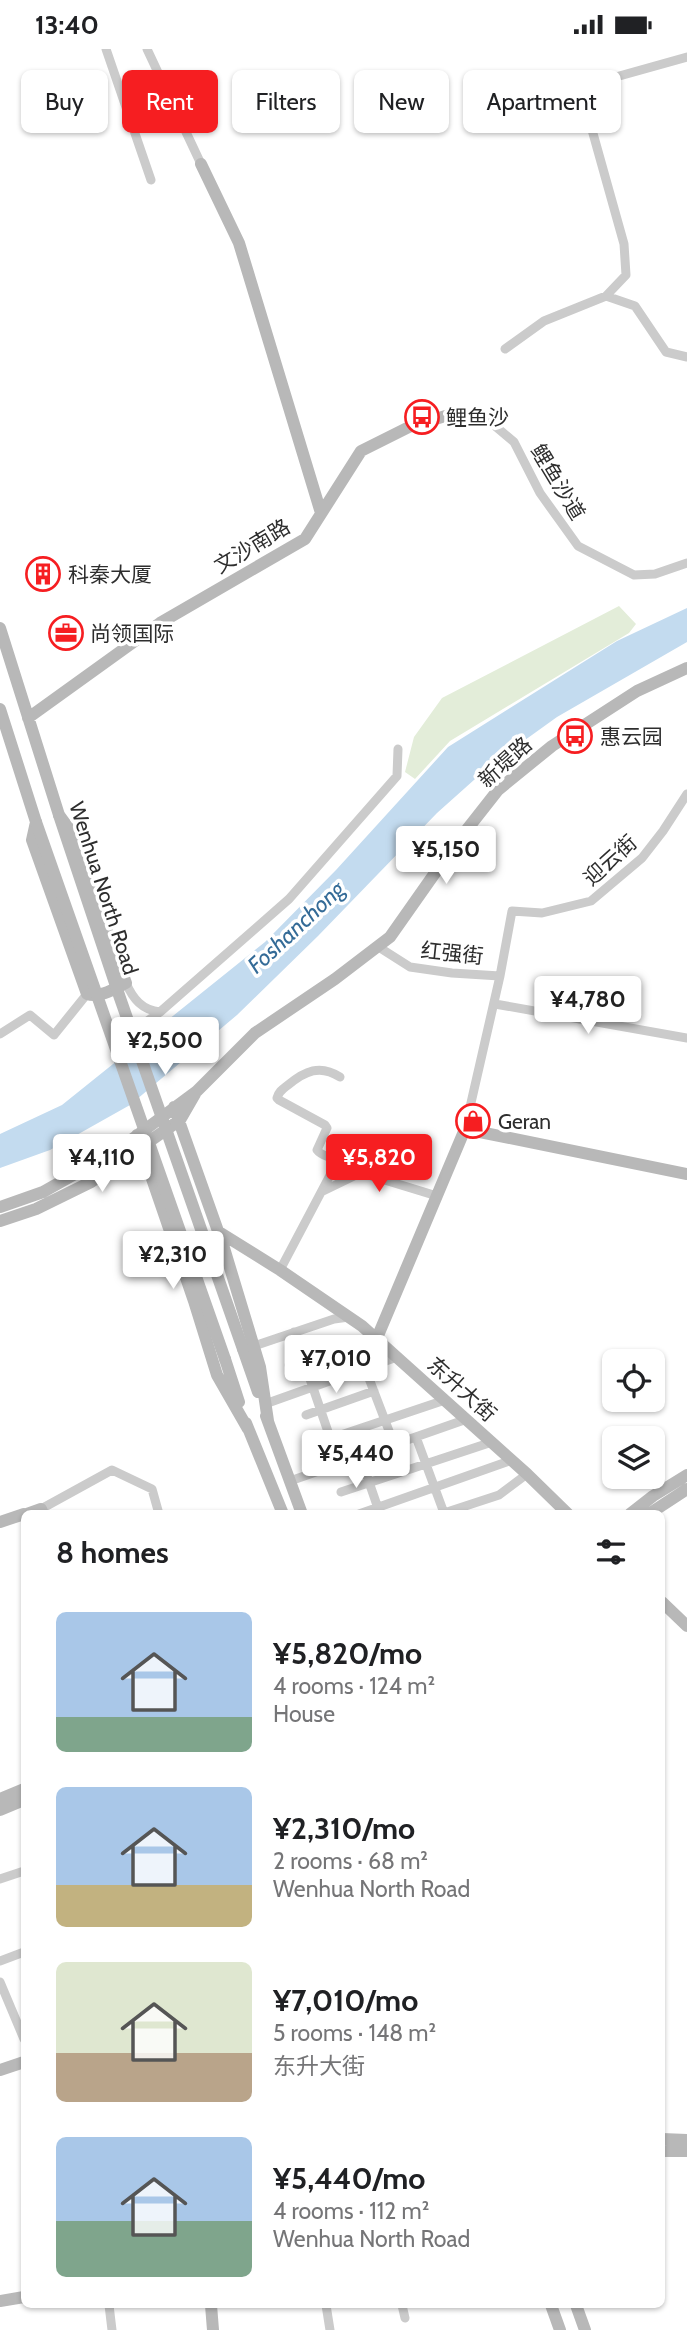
<!DOCTYPE html>
<html lang="en">
<head>
<meta charset="utf-8">
<style>
	:root { --surface:#fff; --page:#f6f6f6; --text:#202124; --muted:#757577; --accent:#f61e21 }
	body { margin:0; font-family:Cabin,"Noto Sans SC",sans-serif; background:var(--page); color:var(--text); height:100vh; display:flex; flex-direction:column; font-size:26px; white-space:nowrap }
	* { box-sizing:border-box; margin:0 }
	p { font-size:23px; color:var(--muted) }
	.icon { flex:none; width:38px; height:38px; fill:none; stroke:currentColor; stroke-width:2; stroke-linecap:round; stroke-linejoin:round }
	.map { position:relative; flex:1; overflow:hidden }
	.panel { position:absolute; left:21px; top:1461px; width:644px; height:798px; display:flex; flex-direction:column; background:var(--surface); border-radius:10px; box-shadow:0 2px 5px #0004 }
	.panel>* { flex:none }
	.hud { position:absolute; left:21px; top:21px; width:646px; height:63px; display:flex; gap:14px }
	.controls { position:absolute; left:602px; top:1300px; display:grid; gap:14px }
	.controls a { display:grid; place-items:center; width:63px; height:63px; border-radius:10px; background:var(--surface); box-shadow:0 2px 5px #0004; font-size:35px }
	.price { position:absolute; translate:-50% -60px; padding:0 16px; border-radius:7px; background:#fff; color:#222; font-size:23px; line-height:46px; filter:drop-shadow(0 2px 4px #0008) }
	.price::after { content:''; position:absolute; left:50%; top:42px; width:21px; height:16px; margin-left:-10px; background:inherit; clip-path:polygon(0 0,100% 0,50% 100%) }
	.price.on { background:var(--accent); color:#fff }
	ul { padding:0; list-style:none }
	li { display:flex; align-items:center; gap:21px; height:175px; padding:0 35px }
	li span { display:grid; place-items:center; flex:none; width:196px; height:140px; border-radius:10px; color:#555 }
	li>.icon { margin-inline-start:auto }
	span .icon { width:84px; height:84px; fill:#fffc; stroke-width:1 }
	li b { font-size:30px }
	h2 { display:flex; justify-content:space-between; align-items:center; height:84px; padding:0 35px; font-size:30px }
	.pill { padding:0 24px; border-radius:10px; background:var(--surface); box-shadow:0 2px 5px #0004; font-size:24px; line-height:63px }
	.pill.on { background:var(--accent); color:#fff }
	.status { display:flex; justify-content:space-between; align-items:center; height:49px; padding:0 35px; background:var(--surface); direction:ltr }
	.status svg { height:19px; fill:currentColor }
	.map>svg:first-child { display:block }
	.green { fill:#e3edd9 }
	.water { fill:#c3dbef }
	.lines { fill:none; stroke-linecap:round; stroke-linejoin:round }
	.street { stroke:#cbcbcb; stroke-width:9 }
	.secondary { stroke:#b8b8b8; stroke-width:12 }
	.secondary-bridge { stroke:#b8b8b8; stroke-width:12 }
	.labels { text-anchor:middle; dominant-baseline:central; stroke-width:7; stroke-linejoin:round; paint-order:stroke }
	.poi-label { font-size:21px; fill:#2e2e2e; stroke:#fff; text-anchor:start }
	.street-label { font-size:21px; fill:#2e2e2e; stroke:#fff }
	.water-label { font-size:23px; font-style:italic; fill:#346b97; stroke:#fff }
</style>
</head>
<body>
<div class="status"><b>13:40</b><svg viewBox="0 0 49 12"><path d="M0 12V9h3v3zM5 12V6h3v6zM10 12V3h3v9zM15 12V0h3v12zM26 1h20v11H26zM47 4h2v5h-2z"/></svg></div>
<div class="map">
<svg width="687" height="2281" viewBox="0 0 687 2281">
	<rect width="100%" height="100%" fill="#fff"/>
	<path class="green" d="M 619,557 L 636,575 L 629,584 L 450,692 L 415,730 L 405,723 L 414,688 L 442,649 Z"/>
	<path class="water" d="M 687,559 L 687,593 L 557,668 L 493,714 L 437,764 L 318,887 L 237,966 L 130,1056 L 50,1101 L 0,1119 L 0,1085 L 62,1056 L 265,893 L 336,821 L 448,698 L 617,592 Z"/>
	<g class="lines">
		<path class="street" d="M 106,0 L 151,131
			M 147,0 L 201,115
			M 606,247 L 635,257 L 666,303 L 687,308
			M 505,300 L 544,272 L 606,247 L 626,226 L 624,195 L 580,38 L 687,8
			M 482,366 L 514,393 L 540,444 L 578,497 L 634,526 L 655,525 L 687,514
			M 377,897 L 410,918 L 452,924 L 500,927 L 465,1080
			M 500,927 L 512,862 L 542,864 L 591,852 L 642,809 L 663,782 L 687,745
			M 126,934 C 133,950 142,961 160,963
			M 495,955 L 687,989
			M 0,985 L 30,966 L 54,986 L 87,945
			M 125,988 L 160,963 L 289,850 L 397,727 L 398,700
			M 323,1142 L 356,1126 L 365,1125 L 437,1147
			M 280,1221 L 337,1113 C 332,1107 322,1108 317,1101 L 327,1079 L 325,1076 L 279,1051 L 277,1049 C 279,1042 283,1040 288,1036 C 305,1022 320,1015 340,1028
			M 294,1283 L 339,1415
			M 254,1297 L 334,1270 L 349,1268
			M 289,1316 L 374,1287
			M 365,1319 L 394,1395
			M 265,1355 L 397,1308
			M 306,1366 L 374,1342
			M 416,1388 L 444,1464
			M 320,1393 L 445,1351
			M 360,1407 L 380,1465
			M 290,1432 L 467,1370
			M 341,1443 L 492,1393
			M 41,1460 L 112,1421 L 152,1440 L 159,1465
			M 359,1465 L 512,1411
			M 441,1465 L 499,1446 L 527,1425
			M 0,1830 L 24,1822
			M 0,1912 L 24,1903
			M 0,1933 L 24,1990
			M 109,2256 L 112,2281
			M 326,2256 L 330,2281
			M 402,2256 L 405,2269"/>
		<path class="secondary" d="M 201,115 L 239,194 L 321,464
			M 0,579 L 59,766 L 70,781 L 126,934 C 114,940 100,949 87,945 L 32,791 L 36,773 L 0,660
			M 28,669 L 160,574 L 305,490 L 361,402 L 411,377 L 449,366 L 482,366
			M 174,1058 L 224,1199 L 260,1318 L 268,1372
			M 137,1086 L 194,1252 L 217,1326 L 248,1380
			M 0,1158 L 43,1143 L 89,1117 L 131,1091 L 197,1042 L 255,984 L 335,930 L 390,888 L 454,797 L 498,741 L 552,697 L 637,642 L 687,619
			M 0,1172 L 36,1160 L 91,1133 L 180,1071 L 195,1045
			M 219,1183 L 280,1221 L 362,1277 L 527,1425 L 568,1465
			M 377,1289 L 465,1080 L 687,1125
			M 243,1300 L 258,1343
			M 225,1310 L 239,1353
			M 266,1367 L 302,1465
			M 246,1374 L 283,1465
			M 27,1465 L 41,1460 L 43,1465
			M 630,1465 L 653,1447 L 687,1426
			M 649,1465 L 687,1440
			M 0,1473 L 24,1465
			M 662,1553 L 687,1577
			M 0,1750 L 24,1740
			M 0,1761 L 24,1751
			M 0,2021 L 24,2013
			M 662,2090 L 687,2091
			M 662,2102 L 687,2102
			M 0,2252 L 24,2248
			M 211,2256 L 213,2281
			M 551,2256 L 560,2281
			M 576,2256 L 585,2281"/>
		<path class="secondary-bridge" d="M 59,766 L 120,949 L 243,1300
			M 36,773 L 225,1310"/>
	</g>
	<defs>
		<g id="bus-ring" transform="scale(1.75)"><circle r="9.5" fill="#fff" stroke="#f61e21" stroke-width="1.5"/><path d="M-5-6H5V4H4V6H2V4H-2V6H-4V4H-5ZM-3.5-4V0h7V-4ZM-3.5 1.2v1.5H-2V1.2ZM2 1.2v1.5H3.5V1.2Z" fill="#f61e21"/></g>
		<g id="building-ring" transform="scale(1.75)"><circle r="9.5" fill="#fff" stroke="#f61e21" stroke-width="1.5"/><path d="M-4-6H4V6H1V3H-1V6H-4ZM-2.5-4.3h1.7v1.8h-1.7ZM.8-4.3h1.7v1.8H.8ZM-2.5-1h1.7V.8h-1.7ZM.8-1h1.7V.8H.8Z" fill="#f61e21"/></g>
		<g id="office-ring" transform="scale(1.75)"><circle r="9.5" fill="#fff" stroke="#f61e21" stroke-width="1.5"/><path d="M-6-3h4V-5.5h4V-3h4V5H-6ZM-1-4.5V-3h2v-1.5ZM-6 0V1H6V0Z" fill="#f61e21"/></g>
		<g id="shop-ring" transform="scale(1.75)"><circle r="9.5" fill="#fff" stroke="#f61e21" stroke-width="1.5"/><path d="M-5-2.5h2.3a2.7 3.5 0 0 1 5.4 0H5L5.5 6h-11ZM-1.5-2.5h3a1.5 2.3 0 0 0-3 0Z" fill="#f61e21"/></g>
	</defs>
	<g fill-rule="evenodd">
		<use href="#bus-ring" x="422" y="368"/>
		<use href="#building-ring" x="43" y="525"/>
		<use href="#office-ring" x="66" y="584"/>
		<use href="#bus-ring" x="575" y="687"/>
		<use href="#shop-ring" x="473" y="1072"/>
	</g>
	<g class="labels">
		<g class="poi-label">
			<text x="446" y="368">鲤鱼沙</text>
			<text x="68" y="525">科秦大厦</text>
			<text x="90" y="584">尚领国际</text>
			<text x="600" y="687">惠云园</text>
			<text x="498" y="1072">Geran</text>
		</g>
		<g class="street-label">
			<text transform="translate(558 433) rotate(59)">鲤鱼沙道</text>
			<text transform="translate(252 497) rotate(-31)">文沙南路</text>
			<text transform="translate(505 713) rotate(-42)">新堤路</text>
			<text transform="translate(610 811) rotate(-42)">迎云街</text>
			<text transform="translate(104 839) rotate(72)">Wenhua North Road</text>
			<text transform="translate(452 904) rotate(6)">红强街</text>
			<text transform="translate(462 1340) rotate(42)">东升大街</text>
		</g>
		<g class="water-label">
			<text transform="translate(296 878) rotate(-43)">Foshanchong</text>
		</g>
	</g>
</svg>
<div class="controls">
<a><svg class="icon" aria-label="locate" viewBox="0 0 24 24"><circle cx="12" cy="12" r="6"/><path d="M12 2v4M12 18v4M2 12h4M18 12h4"/></svg></a>
<a><svg class="icon" aria-label="layers" viewBox="0 0 24 24"><path d="M12 4l9 5-9 5-9-5zM3 14l9 5 9-5"/></svg></a>
</div>
<b class="price" style="left:446px;top:837px">¥5,150</b>
<b class="price" style="left:588px;top:987px">¥4,780</b>
<b class="price" style="left:165px;top:1028px">¥2,500</b>
<b class="price" style="left:102px;top:1145px">¥4,110</b>
<b class="price on" style="left:379px;top:1145px">¥5,820</b>
<b class="price" style="left:173px;top:1242px">¥2,310</b>
<b class="price" style="left:336px;top:1346px">¥7,010</b>
<b class="price" style="left:356px;top:1441px">¥5,440</b>
<div class="hud">
<a class="pill">Buy</a>
<a class="pill on">Rent</a>
<a class="pill">Filters</a>
<a class="pill">New</a>
<a class="pill">Apartment</a>
</div>
<section class="panel">
<h2>8 homes<svg class="icon" aria-label="filters" viewBox="0 0 24 24"><path d="M4 7h16M4 17h16"/><circle cx="9" cy="7" r="2"/><circle cx="15" cy="17" r="2"/></svg></h2>
<ul>
<li><span style="background:linear-gradient(#a9c7e8 75%,#7fa58c 0)"><svg class="icon" aria-label="home" viewBox="0 0 24 24"><path d="M3 11l9-7 9 7M6 9v11h12V9"/></svg></span><div><b>¥5,820/mo</b><p>4 rooms · 124 m²</p><p>House</p></div></li>
<li><span style="background:linear-gradient(#a9c7e8 70%,#c2b280 0)"><svg class="icon" aria-label="home" viewBox="0 0 24 24"><path d="M3 11l9-7 9 7M6 9v11h12V9"/></svg></span><div><b>¥2,310/mo</b><p>2 rooms · 68 m²</p><p>Wenhua North Road</p></div></li>
<li><span style="background:linear-gradient(#dfe7d0 65%,#b9a48a 0)"><svg class="icon" aria-label="home" viewBox="0 0 24 24"><path d="M3 11l9-7 9 7M6 9v11h12V9"/></svg></span><div><b>¥7,010/mo</b><p>5 rooms · 148 m²</p><p>东升大街</p></div></li>
<li><span style="background:linear-gradient(#a9c7e8 60%,#7fa58c 0)"><svg class="icon" aria-label="home" viewBox="0 0 24 24"><path d="M3 11l9-7 9 7M6 9v11h12V9"/></svg></span><div><b>¥5,440/mo</b><p>4 rooms · 112 m²</p><p>Wenhua North Road</p></div></li>
</ul>
</section>
</div>
</body>
</html>
